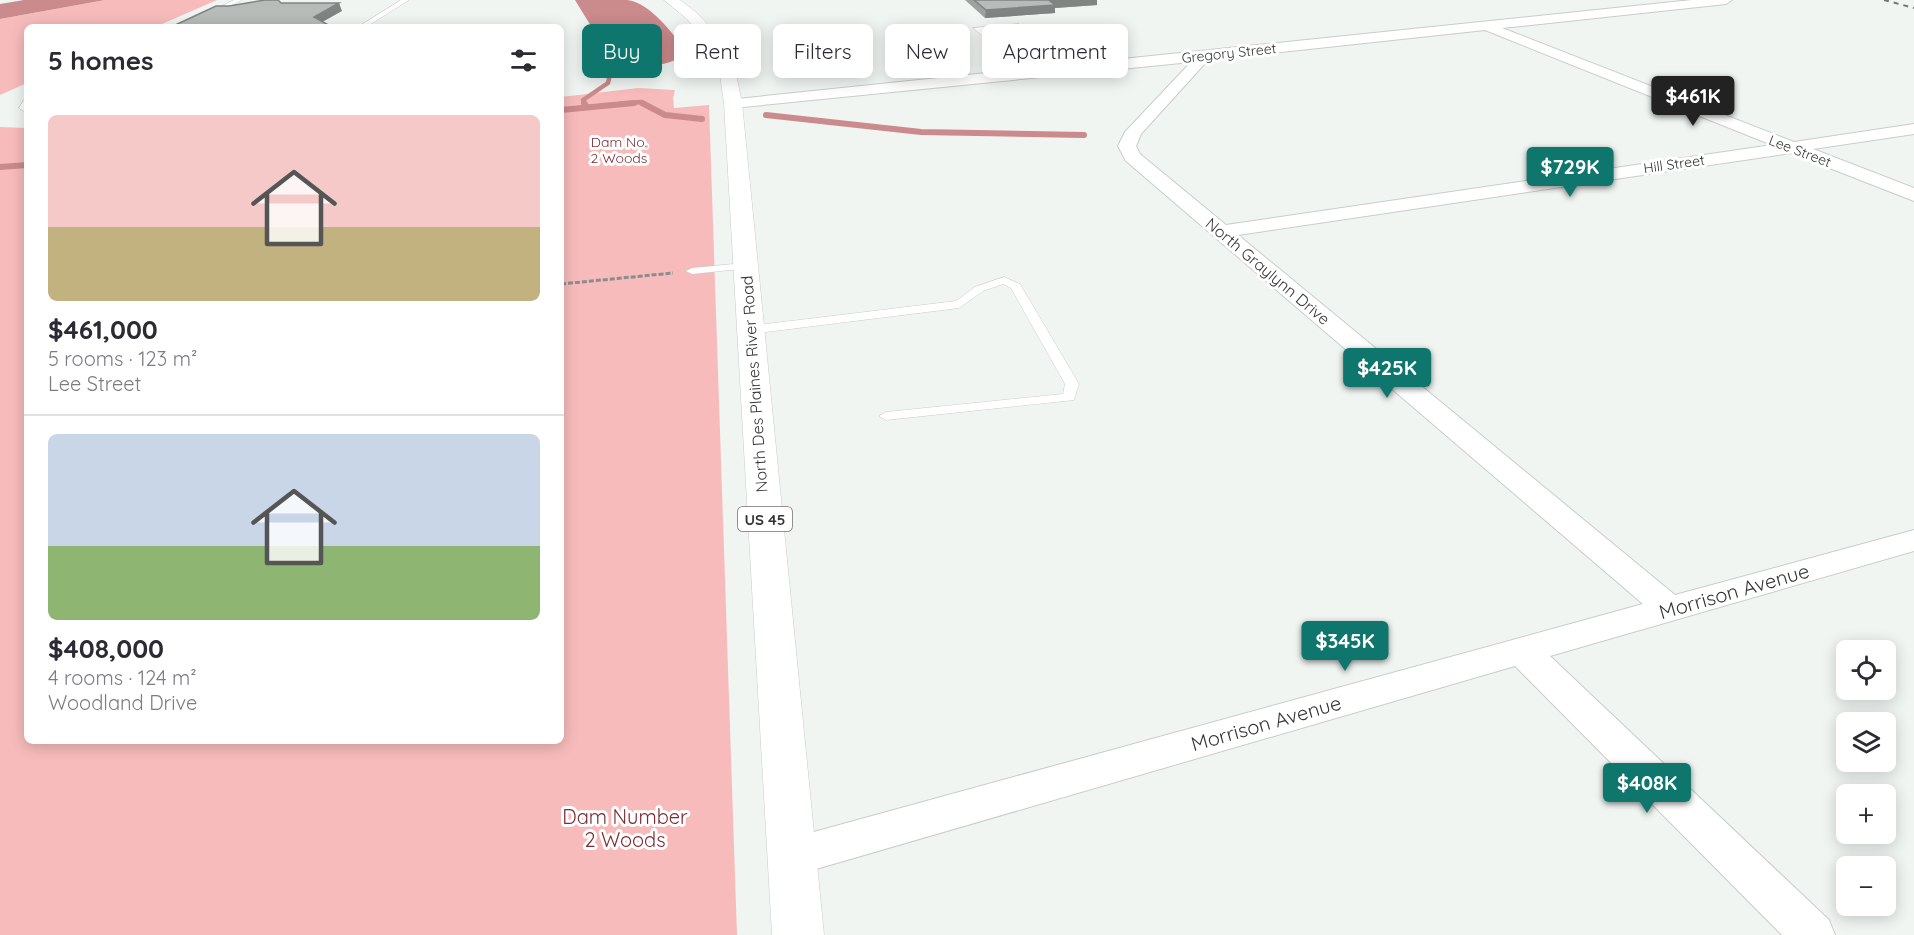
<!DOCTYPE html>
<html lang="en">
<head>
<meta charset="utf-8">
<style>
	:root { --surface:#fff; --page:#f2f2f3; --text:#2b2b33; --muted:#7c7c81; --line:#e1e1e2; --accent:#0f766e }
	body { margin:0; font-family:Quicksand,sans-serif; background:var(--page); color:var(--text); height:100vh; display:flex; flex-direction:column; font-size:22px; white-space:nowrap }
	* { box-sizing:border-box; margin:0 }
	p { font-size:20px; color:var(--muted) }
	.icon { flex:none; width:33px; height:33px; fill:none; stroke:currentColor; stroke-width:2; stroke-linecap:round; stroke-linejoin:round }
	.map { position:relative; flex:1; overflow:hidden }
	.sheet { position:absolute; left:24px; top:24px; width:540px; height:720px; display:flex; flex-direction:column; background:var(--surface); border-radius:9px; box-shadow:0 3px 15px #0003 }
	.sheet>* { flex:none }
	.top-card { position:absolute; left:582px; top:24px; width:570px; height:54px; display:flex; gap:12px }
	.tools { position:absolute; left:1836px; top:640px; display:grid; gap:12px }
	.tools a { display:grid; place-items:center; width:60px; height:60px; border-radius:9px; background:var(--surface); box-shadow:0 3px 15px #0003; font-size:30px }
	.price { position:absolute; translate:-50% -51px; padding:0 14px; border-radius:6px; background:var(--accent); color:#fff; font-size:20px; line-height:39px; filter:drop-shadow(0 2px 3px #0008) }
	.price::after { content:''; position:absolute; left:50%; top:36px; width:18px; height:14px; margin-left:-9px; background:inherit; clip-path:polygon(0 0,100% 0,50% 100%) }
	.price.active { background:#222; color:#fff }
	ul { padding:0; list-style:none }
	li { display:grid; align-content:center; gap:12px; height:318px; padding:0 24px }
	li+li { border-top:2px solid var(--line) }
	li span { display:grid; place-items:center; height:186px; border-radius:9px; color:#555 }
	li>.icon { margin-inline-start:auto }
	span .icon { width:108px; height:108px; fill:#fffc; stroke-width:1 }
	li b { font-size:26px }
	h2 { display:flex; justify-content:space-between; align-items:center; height:72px; padding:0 24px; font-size:26px }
	.pill { padding:0 21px; border-radius:9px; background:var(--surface); box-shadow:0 3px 15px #0003; font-size:21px; line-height:54px }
	.pill.active { background:var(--accent); color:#fff }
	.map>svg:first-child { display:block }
	.green { fill:#f7bbbb }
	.water { fill:#cb8a8b }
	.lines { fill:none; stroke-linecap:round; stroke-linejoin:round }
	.stream-far1 { stroke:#cb8a8b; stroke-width:4.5 }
	.stream { stroke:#cb8a8b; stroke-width:6 }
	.lane-casing { stroke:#c8cdca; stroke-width:1 }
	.street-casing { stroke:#c8cdca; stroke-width:2 }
	.primary-casing { stroke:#c8cdca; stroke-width:1 }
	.path { stroke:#898d8b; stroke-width:3; stroke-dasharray:5 2; stroke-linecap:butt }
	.lane { fill:#fff; fill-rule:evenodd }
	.street { fill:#fff; fill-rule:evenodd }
	.primary { fill:#fff; fill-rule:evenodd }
	.rail { stroke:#737674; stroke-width:2; stroke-dasharray:5 5; stroke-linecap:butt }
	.wall { fill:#9da29f }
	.shaded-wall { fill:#808482 }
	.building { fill:#b7bcb9; stroke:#808482; stroke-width:1.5 }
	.labels { text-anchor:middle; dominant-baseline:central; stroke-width:6; stroke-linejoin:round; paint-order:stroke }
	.far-street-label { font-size:14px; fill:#333534; stroke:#fff }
	.far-park-label { font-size:14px; fill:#7c2d33; stroke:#fff }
	.shield { fill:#fff; stroke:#707271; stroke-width:1.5 }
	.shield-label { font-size:15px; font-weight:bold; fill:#333534 }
	.street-label { font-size:16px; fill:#333534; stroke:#fff }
	.near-street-label { font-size:20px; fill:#333534; stroke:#fff }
	.near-park-label { font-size:20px; fill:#7c2d33; stroke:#fff }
</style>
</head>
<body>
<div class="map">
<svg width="1914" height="935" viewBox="0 0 1914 935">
	<rect width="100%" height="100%" fill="#f0f5f2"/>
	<path class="green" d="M 105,0 L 217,0 L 155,27 L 27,27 L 27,83 L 0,95 L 0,19 Z
		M 638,88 L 675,90 L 673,98 L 674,108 L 709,105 L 737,935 L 0,935 L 0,127 L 27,128 L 27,741 L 561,741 L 561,97 Z"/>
	<path class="water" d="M 24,0 L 105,0 L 0,19 L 0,4 Z
		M 575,0 C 592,0 610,0 627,0 C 651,3 672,33 686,51 C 671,71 635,65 613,62 Z"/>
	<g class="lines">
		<path class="stream-far1" d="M 585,104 L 583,100 L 608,83 L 613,62
			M 619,104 L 641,102 L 645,104"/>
		<path class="stream" d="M 584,103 L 586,106
			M 642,103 L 665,115 L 702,119
			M 561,110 L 634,103
			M 766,115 L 921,132 L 1084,135
			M 0,167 L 27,165"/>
		<g class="lane-casing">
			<path id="lane" d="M 234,0 L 242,0 L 187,27 L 179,27 Z
				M 401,0 L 409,0 L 366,27 L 358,27 Z
				M 1019,24 L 1051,50 L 1023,63 L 1029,68 L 1025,70 L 973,28 ZM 1015,27 L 1042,49 L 1019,59 L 982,30 Z
				M 24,100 L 27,100 L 27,113 L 19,108 Z
				M 745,263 L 749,264 L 749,268 L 692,274 L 686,271 L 692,268 Z
				M 1004,277 L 1020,284 L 1079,384 L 1074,400 L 886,420 L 879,416 L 886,412 L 1063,394 L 1065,384 L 1011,288 L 1003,284 L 983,291 L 959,308 L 750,334 L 744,330 L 750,326 L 956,301 L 975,287 Z"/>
		</g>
		<g class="street-casing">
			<path id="street" d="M 1692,0 L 1732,0 L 1726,4 L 1502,28 L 1794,142 L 1914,124 L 1914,134 L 1813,149 L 1914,188 L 1914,201 L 1791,153 L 1238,235 L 1675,595 L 1914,530 L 1914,551 L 1550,656 L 1829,920 L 1835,935 L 1782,935 L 1515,666 L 792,876 L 777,871 L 771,857 L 777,843 L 792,838 L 1643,604 L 1126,161 L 1118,146 L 1125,132 L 1191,62 L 733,108 L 727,106 L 725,103 L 727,100 ZM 1485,30 L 1772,145 L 1226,225 L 1140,154 L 1136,146 L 1141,134 L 1208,60 Z"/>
		</g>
		<g class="primary-casing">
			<path id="primary" d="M 664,0 L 680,0 L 697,13 L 731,50 L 742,103 L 824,935 L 772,935 L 724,103 L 717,54 L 687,19 Z"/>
		</g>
		<path class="path" d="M 561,284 L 673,273"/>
		<use href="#lane" class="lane"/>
		<use href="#street" class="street"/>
		<use href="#primary" class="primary"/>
		<path class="rail" d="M 1884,0 L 1914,8"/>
	</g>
	<path class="wall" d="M 965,0 L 1097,0 L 1097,5 L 1055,8 L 1055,13 L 985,18 Z"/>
	<path class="shaded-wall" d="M 1060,0 L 1097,0 L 1097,5 L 1055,8 L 1055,13 L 985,18 L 986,10 Z
		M 339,3 L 342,11 L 317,25 L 314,17 Z"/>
	<path class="building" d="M 265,0 L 278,0 L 281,3 L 339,3 L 314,17 L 332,27 L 171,27 L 216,6 L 229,6 Z
		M 974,0 L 1060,0 L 1050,1 L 1055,5 L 986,10 Z"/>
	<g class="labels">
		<g class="far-street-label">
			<text transform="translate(1229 53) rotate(-6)">Gregory Street</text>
			<text transform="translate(1800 151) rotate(21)">Lee Street</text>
			<text transform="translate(1674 164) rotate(-8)">Hill Street</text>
		</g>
		<g class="far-park-label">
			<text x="619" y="142">Dam No.<tspan x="619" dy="16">2 Woods</tspan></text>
		</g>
		<rect class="shield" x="738" y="507" width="54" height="24" rx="4.5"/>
		<g class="shield-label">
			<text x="765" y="519">US 45</text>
		</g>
		<g class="street-label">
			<text transform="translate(1268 271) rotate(40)">North Graylynn Drive</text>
			<text transform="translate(754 384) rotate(-94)">North Des Plaines River Road</text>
		</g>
		<g class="near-street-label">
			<text transform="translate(1734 591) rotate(-16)">Morrison Avenue</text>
			<text transform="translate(1266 723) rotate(-16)">Morrison Avenue</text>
		</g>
		<g class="near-park-label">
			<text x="625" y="816">Dam Number<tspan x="625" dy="23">2 Woods</tspan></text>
		</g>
	</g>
</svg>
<div class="tools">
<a><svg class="icon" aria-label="locate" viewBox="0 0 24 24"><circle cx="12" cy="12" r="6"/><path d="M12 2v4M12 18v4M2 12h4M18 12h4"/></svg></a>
<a><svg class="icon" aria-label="layers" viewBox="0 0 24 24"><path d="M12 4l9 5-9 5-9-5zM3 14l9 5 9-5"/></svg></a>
<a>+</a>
<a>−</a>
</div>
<b class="price active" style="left:1693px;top:127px">$461K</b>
<b class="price" style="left:1570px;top:198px">$729K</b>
<b class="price" style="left:1387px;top:399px">$425K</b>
<b class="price" style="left:1345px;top:672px">$345K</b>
<b class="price" style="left:1647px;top:814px">$408K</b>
<div class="top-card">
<a class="pill active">Buy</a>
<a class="pill">Rent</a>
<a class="pill">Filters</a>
<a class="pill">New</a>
<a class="pill">Apartment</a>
</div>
<section class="sheet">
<h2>5 homes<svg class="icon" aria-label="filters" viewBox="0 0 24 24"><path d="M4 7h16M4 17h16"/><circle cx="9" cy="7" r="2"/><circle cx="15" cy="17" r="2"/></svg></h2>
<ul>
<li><span style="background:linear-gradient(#f6c9c9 60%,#c2b280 0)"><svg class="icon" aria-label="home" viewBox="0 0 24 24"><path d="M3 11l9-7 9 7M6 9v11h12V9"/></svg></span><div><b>$461,000</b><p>5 rooms · 123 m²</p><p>Lee Street</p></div></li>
<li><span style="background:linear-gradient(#c9d6e8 60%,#8fb573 0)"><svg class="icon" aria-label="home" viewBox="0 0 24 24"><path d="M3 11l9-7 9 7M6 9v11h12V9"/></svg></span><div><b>$408,000</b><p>4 rooms · 124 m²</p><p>Woodland Drive</p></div></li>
</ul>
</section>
</div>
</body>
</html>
